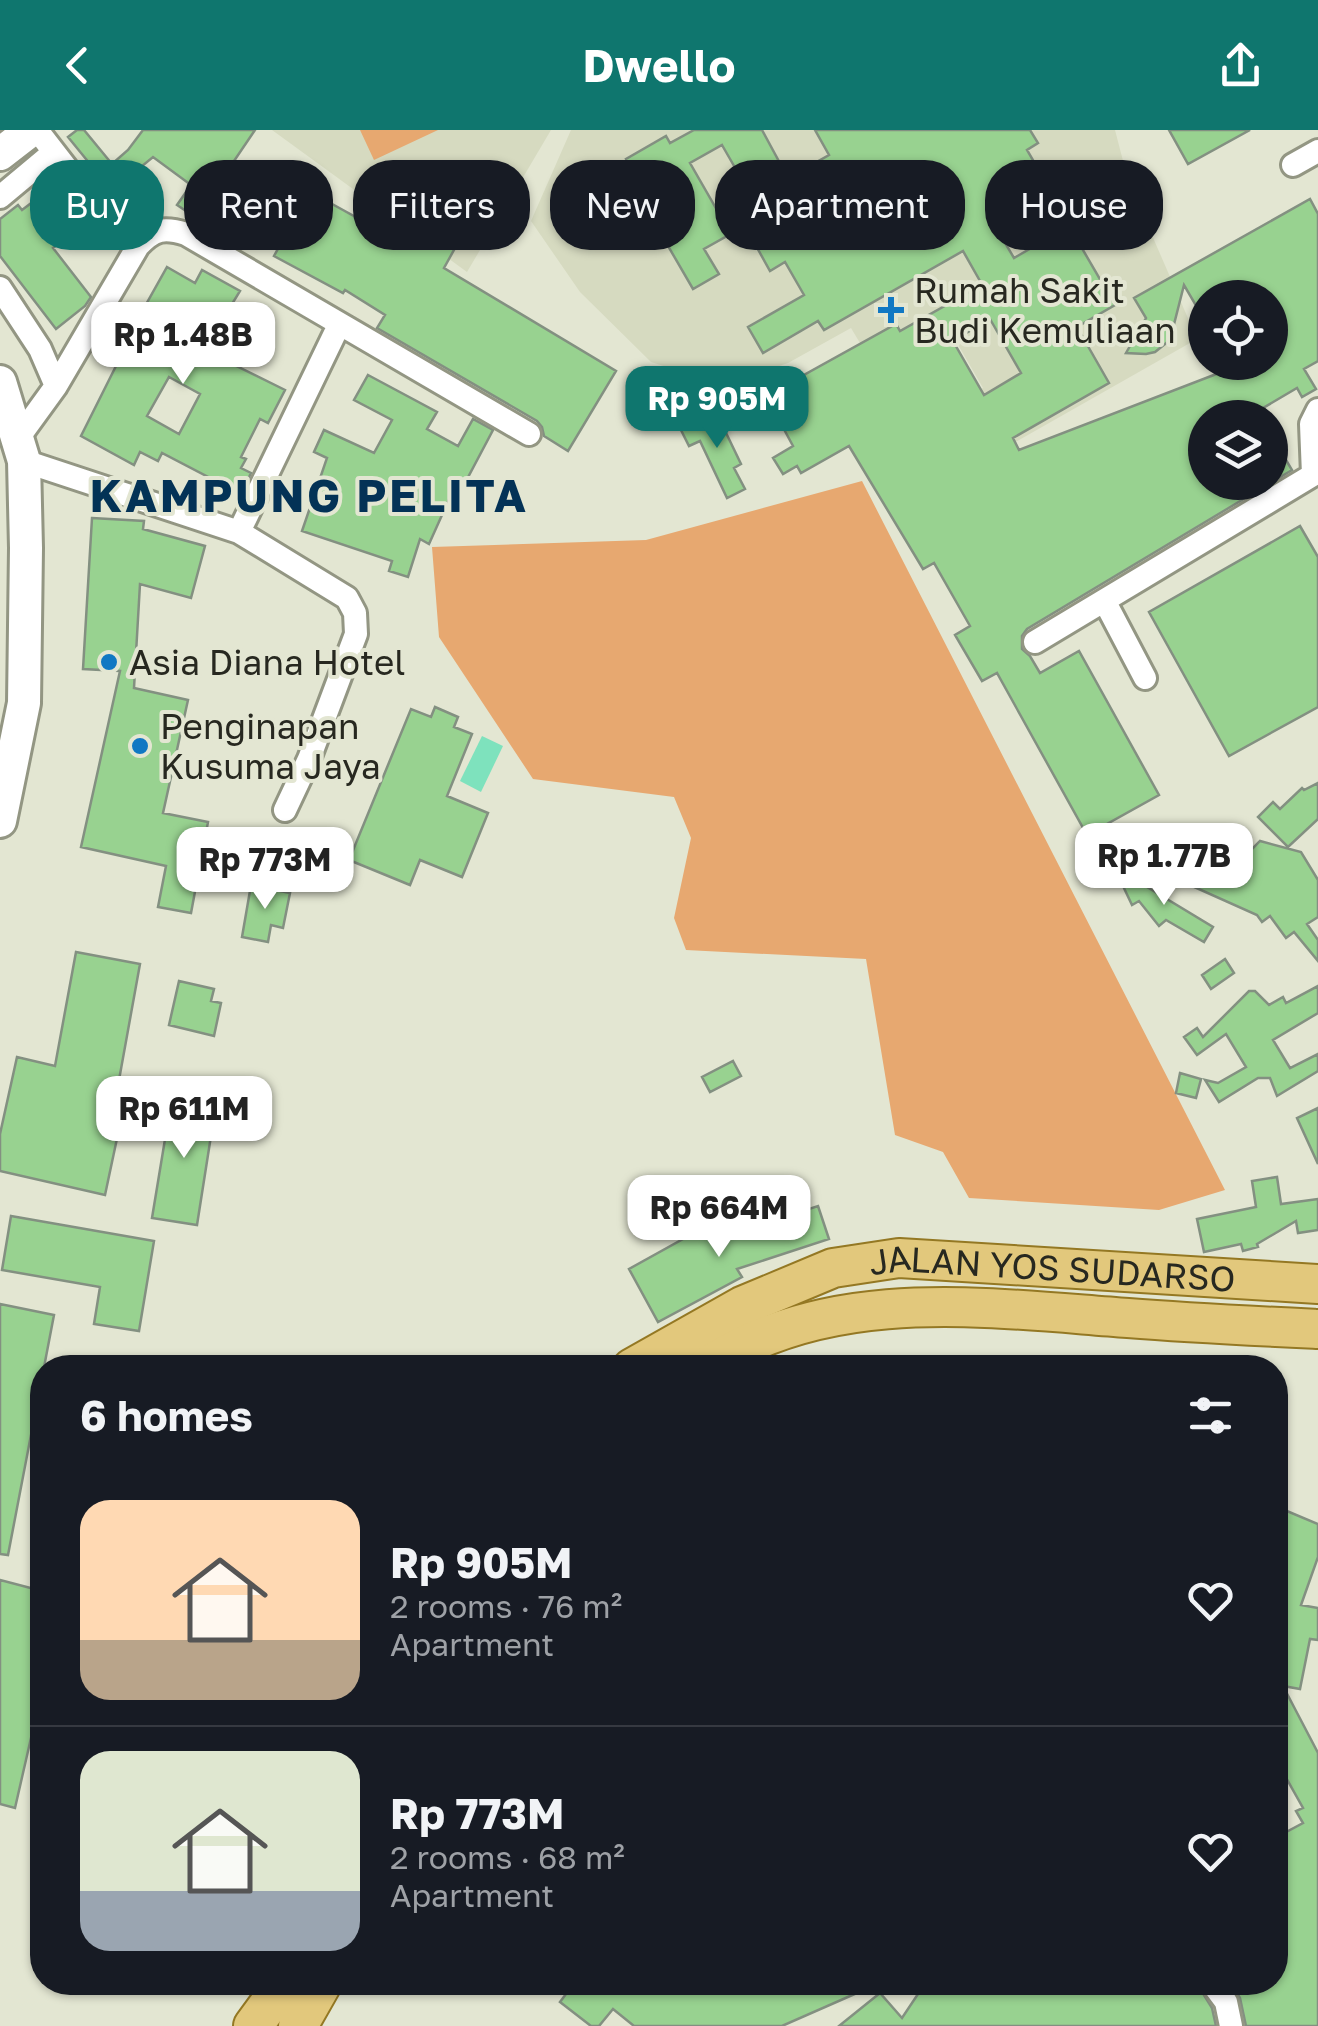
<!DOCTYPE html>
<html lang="en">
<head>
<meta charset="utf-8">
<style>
	:root { --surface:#171b24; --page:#242831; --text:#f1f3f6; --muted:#9ea1a6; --line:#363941; --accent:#0f766e }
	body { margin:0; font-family:"Golos Text",sans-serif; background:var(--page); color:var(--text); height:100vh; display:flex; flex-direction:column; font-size:38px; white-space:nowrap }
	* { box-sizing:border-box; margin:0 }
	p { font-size:32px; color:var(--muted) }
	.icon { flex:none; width:55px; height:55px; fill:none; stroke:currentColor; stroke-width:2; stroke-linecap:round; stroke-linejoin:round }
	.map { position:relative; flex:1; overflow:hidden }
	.side { position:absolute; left:30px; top:1225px; width:1258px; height:640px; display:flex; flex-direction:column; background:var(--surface); border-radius:40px; box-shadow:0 2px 8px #0004 }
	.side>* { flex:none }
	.top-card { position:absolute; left:30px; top:30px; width:1260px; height:90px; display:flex; gap:20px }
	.buttons { position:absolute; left:1188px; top:150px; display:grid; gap:20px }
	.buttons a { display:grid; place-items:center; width:100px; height:100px; border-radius:50%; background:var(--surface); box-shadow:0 2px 8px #0004; font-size:50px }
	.price { position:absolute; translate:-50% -85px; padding:0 22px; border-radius:20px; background:#fff; color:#222; font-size:32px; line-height:65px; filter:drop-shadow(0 2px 5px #0008) }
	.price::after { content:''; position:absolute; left:50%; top:60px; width:30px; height:22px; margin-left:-15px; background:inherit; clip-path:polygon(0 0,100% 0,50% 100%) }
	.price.current { background:var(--accent); color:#fff }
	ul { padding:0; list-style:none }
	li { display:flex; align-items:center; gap:30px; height:250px; padding:0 50px }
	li+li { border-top:2px solid var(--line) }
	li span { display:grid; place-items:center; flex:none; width:280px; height:200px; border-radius:30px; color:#555 }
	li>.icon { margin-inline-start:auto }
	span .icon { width:120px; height:120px; fill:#fffc; stroke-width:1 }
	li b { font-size:42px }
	h2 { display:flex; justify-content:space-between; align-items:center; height:120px; padding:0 50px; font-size:42px }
	.tag { padding:0 35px; border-radius:40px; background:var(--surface); box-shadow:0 2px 8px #0004; font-size:35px; line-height:90px }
	.tag.current { background:var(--accent); color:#fff }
	header { display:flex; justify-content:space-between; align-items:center; height:130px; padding:0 50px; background:var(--accent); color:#fff; font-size:45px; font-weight:700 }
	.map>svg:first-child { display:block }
	.built { fill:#d6dac0 }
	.green { fill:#e7a870 }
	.water { fill:#7ee2bd }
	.building { fill:#98d290; stroke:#839081; stroke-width:2.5; fill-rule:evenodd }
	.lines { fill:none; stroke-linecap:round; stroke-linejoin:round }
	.street-casing { stroke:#939683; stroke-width:28 }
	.secondary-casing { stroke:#939683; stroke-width:38 }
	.primary-casing { stroke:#947823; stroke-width:42 }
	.street { stroke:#fff; stroke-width:22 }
	.secondary { stroke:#fff; stroke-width:32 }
	.primary { stroke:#e2c87c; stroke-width:38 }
	.poi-dot { fill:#1178c3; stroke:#e3e6d2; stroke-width:4 }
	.labels { text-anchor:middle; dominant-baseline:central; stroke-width:8; stroke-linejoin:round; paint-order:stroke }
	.poi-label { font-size:35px; fill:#272820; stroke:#e3e6d2; text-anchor:start }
	.street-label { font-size:35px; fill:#272820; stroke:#e3e6d2 }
	.district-label { font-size:45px; font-weight:bold; letter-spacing:2.5px; fill:#033256; stroke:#e3e6d2 }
</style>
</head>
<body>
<header><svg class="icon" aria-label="back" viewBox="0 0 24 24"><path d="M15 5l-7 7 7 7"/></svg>Dwello<svg class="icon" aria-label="share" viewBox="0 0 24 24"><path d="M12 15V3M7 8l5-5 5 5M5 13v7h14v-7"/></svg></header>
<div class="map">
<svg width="1318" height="1896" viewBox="0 0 1318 1896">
	<rect width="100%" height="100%" fill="#e3e6d2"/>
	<path class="built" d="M 272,0 L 551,0 L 467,142 Z
		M 571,0 L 1115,0 L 1128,50 L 1197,209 L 975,335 L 944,281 L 983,258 L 957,213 L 884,253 L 851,198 L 788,233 L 746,247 L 714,252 L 651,232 L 580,162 L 531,91 Z"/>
	<path class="green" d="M 360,0 L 438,0 L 374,30 Z
		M 862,351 L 1225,1060 L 1159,1080 L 969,1068 L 943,1022 L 895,1005 L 866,829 L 686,820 L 674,788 L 691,708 L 674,667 L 533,649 L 439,507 L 432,417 L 646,410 Z"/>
	<path class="water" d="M 482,606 L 503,616 L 481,662 L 460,651 Z"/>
	<path class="building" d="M 77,0 L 84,0 L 112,34 L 128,20 L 143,0 L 255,0 L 211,65 L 207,62 L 192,85 L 177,75 L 191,55 L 153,27 L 108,64 L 95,48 L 99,45 L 68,7 Z
		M 694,0 L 762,0 L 788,48 L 829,25 L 815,0 L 1030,0 L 1038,13 L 1027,20 L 1055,68 L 998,101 L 1014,128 L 1069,96 L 1115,175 L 1077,197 L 1109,253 L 1013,308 L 1019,320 L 1232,238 L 1229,232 L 1270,232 L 1270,168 L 1205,168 L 1205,191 L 1184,155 L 1170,210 L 1155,222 L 1146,224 L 1126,223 L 1146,188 L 1134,168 L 1310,69 L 1318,84 L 1318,231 L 1304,239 L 1316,259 L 1302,267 L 1297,258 L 1258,281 L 1261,288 L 1205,288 L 1205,352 L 1270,352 L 1270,303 L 1292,340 L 1027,499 L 1022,506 L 1022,519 L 1030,526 L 1040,543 L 1079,521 L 1159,665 L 1087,705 L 997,543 L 982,551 L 955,505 L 970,496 L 934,433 L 923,439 L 849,316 L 801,343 L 797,336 L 783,344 L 773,328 L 793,316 L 766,266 L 896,194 L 900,201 L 973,160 L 971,156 L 980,151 L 963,121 L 824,200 L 818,191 L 763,223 L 748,197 L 804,165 L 785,132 L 770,141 L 745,96 L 704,119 L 719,144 L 693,159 L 624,40 L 630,37 L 626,29 L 666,6 L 670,13 ZM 722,15 L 749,62 L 717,80 L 690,33 ZM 990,189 L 1021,243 L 984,265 L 953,211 Z
		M 1169,0 L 1250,0 L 1188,34 Z
		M 294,53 L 412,118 L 433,82 L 465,100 L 444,138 L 616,241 L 568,321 L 544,306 L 542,297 L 537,291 L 377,198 L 385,185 L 345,160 L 343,163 L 274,126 L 297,84 L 281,73 Z
		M 51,58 L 80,96 L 53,118 L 91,167 L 85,176 L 56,199 L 0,126 L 0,89 L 18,75 L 22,80 Z
		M 117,82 L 130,99 L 110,114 L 97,97 Z
		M 167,137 L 195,153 L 202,140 L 240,161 L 204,220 L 285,260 L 268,293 L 260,289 L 241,327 L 246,329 L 241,338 L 251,343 L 241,364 L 162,323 L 158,331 L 140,322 L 134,335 L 81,306 L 120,228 L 113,224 L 120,211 L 127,215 L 143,190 L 139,187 ZM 169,247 L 200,264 L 179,304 L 147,286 Z
		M 368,245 L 437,282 L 427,299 L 458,316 L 473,289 L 493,300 L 457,368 L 451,365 L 429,414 L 420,409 L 408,447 L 389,441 L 392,431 L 302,401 L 327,328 L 314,322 L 324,300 L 374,323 L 392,290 L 354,270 Z
		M 716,282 L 741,334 L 734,338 L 745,359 L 727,368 L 700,311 L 689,316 L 681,300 Z
		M 92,388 L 144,391 L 143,399 L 205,416 L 191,468 L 140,454 L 134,558 L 188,570 L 163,683 L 208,692 L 191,783 L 158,777 L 166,736 L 81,717 L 120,541 L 83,539 Z
		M 1300,396 L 1318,427 L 1318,577 L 1229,626 L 1149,482 Z
		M 435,577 L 458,587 L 454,597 L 472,604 L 447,666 L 488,683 L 462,747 L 420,730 L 410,755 L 349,730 L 411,579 L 431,587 Z
		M 1318,653 L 1318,689 L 1288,717 L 1258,687 L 1273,672 L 1280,679 L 1302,658 L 1304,660 Z
		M 1214,697 L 1231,702 L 1215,757 L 1260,711 L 1301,722 L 1318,750 L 1318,787 L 1307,794 L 1318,810 L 1318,831 L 1294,802 L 1286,808 L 1270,786 L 1262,792 L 1257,785 L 1154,739 L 1174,726 L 1178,707 L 1209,714 Z
		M 1114,737 L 1213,797 L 1204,812 L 1166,790 L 1159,796 L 1139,771 L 1132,775 Z
		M 251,755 L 290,763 L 283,798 L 271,795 L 268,812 L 242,807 Z
		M 76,822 L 140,834 L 119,950 L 129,952 L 105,1065 L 0,1041 L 0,1004 L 17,927 L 55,936 Z
		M 1225,829 L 1234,843 L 1211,859 L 1202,845 Z
		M 179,851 L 214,859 L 211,871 L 221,873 L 214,906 L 169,895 Z
		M 1318,856 L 1318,883 L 1273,910 L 1290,938 L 1318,924 L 1318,941 L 1277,966 L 1270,948 L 1258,948 L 1219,972 L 1205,950 L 1218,953 L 1246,937 L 1226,904 L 1197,925 L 1184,907 L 1197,898 L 1203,907 L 1249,861 L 1255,861 L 1269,875 L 1283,867 L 1286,873 Z
		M 733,931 L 741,946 L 710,962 L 702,947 Z
		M 1180,943 L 1201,949 L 1196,968 L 1176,963 Z
		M 172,967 L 216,974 L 197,1095 L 152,1088 Z
		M 1318,978 L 1318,1034 L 1297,988 Z
		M 1277,1047 L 1281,1074 L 1318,1069 L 1318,1100 L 1298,1103 L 1296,1091 L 1257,1114 L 1258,1117 L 1243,1121 L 1241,1114 L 1204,1122 L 1197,1089 L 1256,1077 L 1252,1051 Z
		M 818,1076 L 829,1109 L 737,1139 L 742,1147 L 658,1192 L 629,1139 L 712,1093 L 720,1108 Z
		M 11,1086 L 154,1111 L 139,1201 L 94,1194 L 100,1157 L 2,1140 Z
		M 0,1174 L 54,1185 L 8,1425 L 0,1424 Z
		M 1275,1376 L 1318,1394 L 1318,1427 L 1301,1475 L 1318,1478 L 1318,1510 L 1310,1509 L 1300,1559 L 1283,1556 L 1318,1623 L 1318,1896 L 1246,1896 L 1240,1868 L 1230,1852 L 1275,1852 L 1275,1708 L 1303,1693 L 1296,1681 L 1303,1678 L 1275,1628 Z
		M 0,1450 L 42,1461 L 42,1611 L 31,1608 L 15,1678 L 0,1674 Z
		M 575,1852 L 882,1852 L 782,1896 L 634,1896 L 613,1879 L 599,1896 L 591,1896 L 560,1872 Z
		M 926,1852 L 1196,1852 L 1212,1878 L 1216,1896 L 839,1896 L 880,1863 L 902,1888 Z"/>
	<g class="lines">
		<g class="street-casing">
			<path id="street" d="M 37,0 L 85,62
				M 1293,35 L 1318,21
				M 0,67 L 54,22
				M 0,158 L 40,219 L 56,256
				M 19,307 L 56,256 L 138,116 C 154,99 164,97 186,104 L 529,304
				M 24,331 L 239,402 L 347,468 L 355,483 L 356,504 L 309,629 L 285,680
				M 239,402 L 339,195
				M 1105,472 L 1145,548
				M 1035,512 L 1313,345 L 1311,294 L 1318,280
				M 1211,1852 L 1226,1872 L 1231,1896"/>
		</g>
		<g class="secondary-casing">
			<path id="secondary" d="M 0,24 L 31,0
				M 0,252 L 24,331 L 26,418 L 24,573 L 0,691"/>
		</g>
		<g class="primary-casing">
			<g id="primary">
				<path id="s1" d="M 632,1238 L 742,1176 L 833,1138 L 899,1128 L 1318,1154"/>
				<path d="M 705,1238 C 829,1154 988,1178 1128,1188 C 1191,1193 1255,1196 1318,1199"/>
				<path d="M 253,1896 L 272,1870 L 280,1852"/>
				<path d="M 298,1896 L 323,1852"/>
			</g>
		</g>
		<use href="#street" class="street"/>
		<use href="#secondary" class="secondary"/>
		<use href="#primary" class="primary"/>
	</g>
	<g class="poi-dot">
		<path d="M886 165h10v10h10v10h-10v10h-10v-10h-10v-10h10z"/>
		<circle cx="109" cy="532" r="10"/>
		<circle cx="140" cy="616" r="10"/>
	</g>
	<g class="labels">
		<g class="poi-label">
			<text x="914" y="160">Rumah Sakit<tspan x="914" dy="40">Budi Kemuliaan</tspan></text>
			<text x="129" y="532">Asia Diana Hotel</text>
			<text x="160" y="596">Penginapan<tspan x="160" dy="40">Kusuma Jaya</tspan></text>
		</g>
		<g class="street-label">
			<text stroke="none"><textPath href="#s1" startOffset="445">JALAN YOS SUDARSO</textPath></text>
		</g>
		<g class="district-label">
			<text x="309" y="365">KAMPUNG PELITA</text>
		</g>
	</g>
</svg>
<div class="buttons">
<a><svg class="icon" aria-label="locate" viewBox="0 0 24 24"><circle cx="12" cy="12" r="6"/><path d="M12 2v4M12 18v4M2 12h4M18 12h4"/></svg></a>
<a><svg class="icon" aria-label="layers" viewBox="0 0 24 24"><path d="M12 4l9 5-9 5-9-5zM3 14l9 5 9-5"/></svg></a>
</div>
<b class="price" style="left:183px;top:257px">Rp 1.48B</b>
<b class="price current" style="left:717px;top:321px">Rp 905M</b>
<b class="price" style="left:1164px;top:778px">Rp 1.77B</b>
<b class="price" style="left:265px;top:782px">Rp 773M</b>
<b class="price" style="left:184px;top:1031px">Rp 611M</b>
<b class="price" style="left:719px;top:1130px">Rp 664M</b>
<div class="top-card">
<a class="tag current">Buy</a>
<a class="tag">Rent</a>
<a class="tag">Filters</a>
<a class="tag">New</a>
<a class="tag">Apartment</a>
<a class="tag">House</a>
</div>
<section class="side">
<h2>6 homes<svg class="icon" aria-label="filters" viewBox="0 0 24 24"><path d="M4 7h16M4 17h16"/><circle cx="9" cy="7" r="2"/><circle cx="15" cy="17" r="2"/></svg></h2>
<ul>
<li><span style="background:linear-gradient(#ffd9b3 70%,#b9a48a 0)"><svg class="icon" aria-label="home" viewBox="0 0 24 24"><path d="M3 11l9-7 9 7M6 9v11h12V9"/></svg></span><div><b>Rp 905M</b><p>2 rooms · 76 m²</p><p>Apartment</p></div><svg class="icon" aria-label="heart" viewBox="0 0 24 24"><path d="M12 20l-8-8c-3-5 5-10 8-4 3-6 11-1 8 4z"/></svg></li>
<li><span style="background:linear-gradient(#dfe7d0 70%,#9aa5b1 0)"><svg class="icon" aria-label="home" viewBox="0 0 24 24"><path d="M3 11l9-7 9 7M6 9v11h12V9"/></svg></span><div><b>Rp 773M</b><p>2 rooms · 68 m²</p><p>Apartment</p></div><svg class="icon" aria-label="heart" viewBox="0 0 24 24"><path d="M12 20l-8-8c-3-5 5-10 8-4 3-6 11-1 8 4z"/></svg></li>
</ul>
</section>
</div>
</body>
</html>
